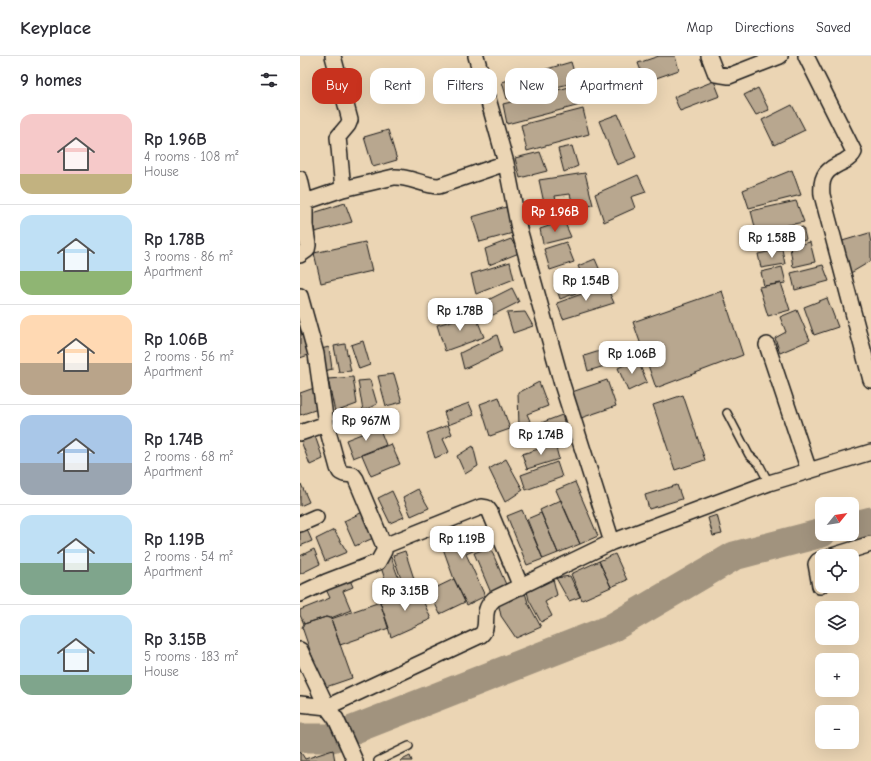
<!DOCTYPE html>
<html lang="en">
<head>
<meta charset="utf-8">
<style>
	:root { --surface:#fff; --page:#f7f7f7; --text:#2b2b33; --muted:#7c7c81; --line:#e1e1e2; --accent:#c8321e }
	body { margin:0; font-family:"Comic Neue",sans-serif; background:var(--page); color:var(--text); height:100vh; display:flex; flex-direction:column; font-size:15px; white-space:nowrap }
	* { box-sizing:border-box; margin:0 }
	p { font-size:13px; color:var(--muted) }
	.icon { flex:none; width:22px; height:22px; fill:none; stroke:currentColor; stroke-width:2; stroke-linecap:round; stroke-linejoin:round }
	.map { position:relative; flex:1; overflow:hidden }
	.drawer { display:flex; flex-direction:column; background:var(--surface); width:300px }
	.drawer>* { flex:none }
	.banner { position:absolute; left:12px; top:12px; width:380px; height:36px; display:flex; gap:8px }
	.needle { width:26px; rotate:60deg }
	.controls { position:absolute; left:515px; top:441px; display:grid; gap:8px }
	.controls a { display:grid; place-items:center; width:44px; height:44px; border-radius:8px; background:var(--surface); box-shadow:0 4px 16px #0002; font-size:20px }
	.price { position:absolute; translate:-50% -34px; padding:0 9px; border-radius:8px; background:#fff; color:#222; font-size:13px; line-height:26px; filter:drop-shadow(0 1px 2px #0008) }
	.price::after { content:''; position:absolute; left:50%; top:24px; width:12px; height:9px; margin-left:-6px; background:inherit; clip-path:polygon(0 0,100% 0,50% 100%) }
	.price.active { background:var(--accent); color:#fff }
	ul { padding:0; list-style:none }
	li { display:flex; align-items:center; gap:12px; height:100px; padding:0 20px }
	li+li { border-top:1px solid var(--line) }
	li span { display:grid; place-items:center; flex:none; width:112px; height:80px; border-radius:12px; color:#555 }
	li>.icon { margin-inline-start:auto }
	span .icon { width:48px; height:48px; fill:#fffc; stroke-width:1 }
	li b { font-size:17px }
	h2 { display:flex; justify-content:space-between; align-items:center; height:48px; padding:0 20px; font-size:17px }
	.chip { padding:0 14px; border-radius:12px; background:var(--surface); box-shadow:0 4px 16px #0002; font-size:14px; line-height:36px }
	.chip.active { background:var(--accent); color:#fff }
	header { display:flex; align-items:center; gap:24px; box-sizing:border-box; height:56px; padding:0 20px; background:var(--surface); border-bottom:1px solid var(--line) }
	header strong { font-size:19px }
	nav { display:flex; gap:22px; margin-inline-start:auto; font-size:14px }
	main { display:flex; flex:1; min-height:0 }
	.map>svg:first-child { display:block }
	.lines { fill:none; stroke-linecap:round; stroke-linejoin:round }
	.river { stroke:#a1937e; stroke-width:29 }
	.building { fill:#b8a78f; stroke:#1c1c1c }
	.service-casing { stroke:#1c1c1c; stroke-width:10 }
	.minor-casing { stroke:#1c1c1c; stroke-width:18 }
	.service { stroke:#ebd5b4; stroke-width:7 }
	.minor { stroke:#ebd5b4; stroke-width:15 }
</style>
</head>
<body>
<header>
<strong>Keyplace</strong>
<nav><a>Map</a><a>Directions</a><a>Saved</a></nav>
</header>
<main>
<section class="drawer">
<h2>9 homes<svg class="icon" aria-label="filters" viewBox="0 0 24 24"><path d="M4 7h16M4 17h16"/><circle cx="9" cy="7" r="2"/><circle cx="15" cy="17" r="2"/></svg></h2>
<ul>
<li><span style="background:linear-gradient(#f6c9c9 75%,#c2b280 0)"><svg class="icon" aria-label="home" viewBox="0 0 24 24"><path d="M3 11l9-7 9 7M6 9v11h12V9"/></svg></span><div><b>Rp 1.96B</b><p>4 rooms · 108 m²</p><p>House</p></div></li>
<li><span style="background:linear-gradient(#bfe0f5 70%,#8fb573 0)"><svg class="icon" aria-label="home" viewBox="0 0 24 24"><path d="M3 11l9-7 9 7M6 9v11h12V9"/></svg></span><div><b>Rp 1.78B</b><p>3 rooms · 86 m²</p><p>Apartment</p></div></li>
<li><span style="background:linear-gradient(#ffd9b3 60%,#b9a48a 0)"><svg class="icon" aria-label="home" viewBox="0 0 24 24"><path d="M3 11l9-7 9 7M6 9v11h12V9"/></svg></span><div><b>Rp 1.06B</b><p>2 rooms · 56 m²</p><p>Apartment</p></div></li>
<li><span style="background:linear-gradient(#a9c7e8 60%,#9aa5b1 0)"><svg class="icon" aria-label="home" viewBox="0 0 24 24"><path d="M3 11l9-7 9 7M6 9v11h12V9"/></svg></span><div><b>Rp 1.74B</b><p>2 rooms · 68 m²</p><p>Apartment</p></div></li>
<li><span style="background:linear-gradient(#bfe0f5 60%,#7fa58c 0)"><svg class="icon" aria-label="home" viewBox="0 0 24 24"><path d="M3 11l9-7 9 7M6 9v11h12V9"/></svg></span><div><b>Rp 1.19B</b><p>2 rooms · 54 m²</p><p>Apartment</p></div></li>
<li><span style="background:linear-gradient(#bfe0f5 75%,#7fa58c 0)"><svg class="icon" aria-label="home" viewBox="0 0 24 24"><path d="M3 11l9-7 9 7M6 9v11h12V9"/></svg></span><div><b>Rp 3.15B</b><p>5 rooms · 183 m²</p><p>House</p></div></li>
</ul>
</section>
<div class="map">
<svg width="571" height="705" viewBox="0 0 571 705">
	<rect width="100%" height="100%" fill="#ebd5b4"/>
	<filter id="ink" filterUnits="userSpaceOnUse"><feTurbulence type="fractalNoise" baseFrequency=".025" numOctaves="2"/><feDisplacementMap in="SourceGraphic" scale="8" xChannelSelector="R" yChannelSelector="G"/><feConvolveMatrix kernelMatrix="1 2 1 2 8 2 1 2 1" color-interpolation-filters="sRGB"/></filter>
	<g filter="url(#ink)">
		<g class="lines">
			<path class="river" d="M 552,470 L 571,465
				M 0,682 L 32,682 L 310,573 L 434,500 L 522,477"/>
		</g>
		<path class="building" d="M 359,0 L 375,0 L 379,14 L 345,26 L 338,7 Z
			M 271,6 L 277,26 L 207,43 L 202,26 Z
			M 414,25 L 420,40 L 380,55 L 374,41 Z
			M 277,29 L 284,48 L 207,68 L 203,48 Z
			M 458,32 L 469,54 L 456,59 L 444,39 Z
			M 492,49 L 505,74 L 474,89 L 462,64 Z
			M 283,53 L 289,78 L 227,95 L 221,69 Z
			M 318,58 L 336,101 L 317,109 L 299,65 Z
			M 88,74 L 97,104 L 73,111 L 64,81 Z
			M 272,90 L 278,110 L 264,116 L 258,93 Z
			M 240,96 L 247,115 L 220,122 L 215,102 Z
			M 492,114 L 501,139 L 449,152 L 443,134 Z
			M 285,117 L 293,149 L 274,153 L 270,138 L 255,140 L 259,159 L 247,161 L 239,124 Z
			M 338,119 L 346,136 L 331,141 L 335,152 L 304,166 L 295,138 Z
			M 496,145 L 504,166 L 456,175 L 451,155 Z
			M 45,147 L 52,166 L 15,176 L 10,158 Z
			M 206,151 L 213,177 L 180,186 L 172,161 Z
			M 264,165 L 271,181 L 243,188 L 240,173 Z
			M 503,171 L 506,184 L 461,192 L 458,179 Z
			M 569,177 L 571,187 L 571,205 L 549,218 L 539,186 Z
			M 211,183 L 219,197 L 189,209 L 185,193 Z
			M 65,186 L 72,215 L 21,227 L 14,197 Z
			M 266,186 L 274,206 L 250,214 L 244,193 Z
			M 510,186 L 515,206 L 493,211 L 490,191 Z
			M 482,193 L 485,208 L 461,212 L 458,198 Z
			M 295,203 L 305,226 L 260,243 L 255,227 L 281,217 L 278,210 Z
			M 210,206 L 214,223 L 176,238 L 171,218 Z
			M 523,209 L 529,225 L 495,234 L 491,217 Z
			M 482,211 L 486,227 L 464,230 L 461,216 Z
			M 481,227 L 490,254 L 468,260 L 459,231 Z
			M 306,229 L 314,247 L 263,263 L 257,247 Z
			M 212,232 L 219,246 L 187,262 L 182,247 Z
			M 422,235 L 443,299 L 356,332 L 333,266 Z
			M 527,242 L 538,271 L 514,279 L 504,251 Z
			M 497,254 L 510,284 L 480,297 L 475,282 L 486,276 L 480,261 Z
			M 225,256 L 233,270 L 213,277 L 207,257 Z
			M 175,258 L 184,281 L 145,295 L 137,269 Z
			M 4,268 L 14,297 L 0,302 L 0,269 Z
			M 197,279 L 202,295 L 164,313 L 160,297 Z
			M 63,285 L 70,309 L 59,313 L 51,289 Z
			M 45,288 L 51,315 L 39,316 L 34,290 Z
			M 319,289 L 325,304 L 288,315 L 284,300 Z
			M 29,291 L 32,313 L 25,315 L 21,293 Z
			M 337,303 L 347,326 L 328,335 L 318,312 Z
			M 94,318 L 102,346 L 86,350 L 78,320 Z
			M 53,321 L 57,348 L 35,356 L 28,323 Z
			M 70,324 L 77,348 L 63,355 L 58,325 Z
			M 307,324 L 316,350 L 278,363 L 269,337 Z
			M 239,326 L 248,350 L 227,358 L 230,365 L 219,371 L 218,337 Z
			M 14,332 L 21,352 L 0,359 L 0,337 Z
			M 383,339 L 405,404 L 375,414 L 353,349 Z
			M 199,341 L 210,373 L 190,380 L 180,348 Z
			M 169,347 L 174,359 L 148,369 L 144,356 Z
			M 262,359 L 266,372 L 229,386 L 225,373 Z
			M 148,369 L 152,378 L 143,383 L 149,396 L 135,402 L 127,377 Z
			M 79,371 L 86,389 L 53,402 L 46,384 Z
			M 15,380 L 23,403 L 10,409 L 1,385 Z
			M 91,388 L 100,408 L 71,420 L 62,399 Z
			M 255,388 L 259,403 L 227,413 L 222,398 Z
			M 173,390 L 178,410 L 165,418 L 157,400 Z
			M 206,403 L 223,434 L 205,446 L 189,413 Z
			M 257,406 L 262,421 L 226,434 L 221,419 Z
			M 275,426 L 298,480 L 280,488 L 256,434 Z
			M 1,428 L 9,446 L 0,450 L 0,429 Z
			M 377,429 L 382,443 L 349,453 L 345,439 Z
			M 118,433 L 129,452 L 111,460 L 103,441 Z
			M 92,435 L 104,461 L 90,467 L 78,442 Z
			M 261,444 L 280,488 L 258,497 L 240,454 Z
			M 67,454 L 78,480 L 55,490 L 44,465 Z
			M 222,454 L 243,503 L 227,509 L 207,460 Z
			M 241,457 L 258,497 L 243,503 L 227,463 Z
			M 417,459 L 422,478 L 413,480 L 408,462 Z
			M 152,465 L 158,479 L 173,472 L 182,491 L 166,498 L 185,540 L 167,549 L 154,523 L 136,473 Z
			M 5,469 L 12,485 L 0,490 L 0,471 Z
			M 34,474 L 47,496 L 25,505 L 16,483 Z
			M 190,491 L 207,531 L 191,537 L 174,497 Z
			M 14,493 L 20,508 L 0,518 L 0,500 Z
			M 105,495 L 116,529 L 104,532 L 93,499 Z
			M 315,498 L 327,524 L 311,531 L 299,505 Z
			M 91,501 L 102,532 L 89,536 L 79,505 Z
			M 299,505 L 311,531 L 282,544 L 271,518 Z
			M 48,519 L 53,531 L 43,535 L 51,554 L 31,562 L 26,561 L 4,568 L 0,559 L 0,554 L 30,542 L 24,529 Z
			M 270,520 L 280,541 L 269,545 L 256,522 Z
			M 154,523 L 165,546 L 140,558 L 129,535 Z
			M 253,523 L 257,539 L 245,546 L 252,560 L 241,566 L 229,544 L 227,535 Z
			M 118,533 L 131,563 L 91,581 L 80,546 Z
			M 224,533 L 228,547 L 241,571 L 216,582 L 201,560 L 198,546 Z
			M 80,546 L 89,572 L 40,589 L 31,563 Z
			M 26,561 L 31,563 L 52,622 L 23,632 L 2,571 L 4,568 Z
			M 33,694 L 35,705 L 0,705 L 0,695 L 5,703 Z
			M 110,700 L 112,705 L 100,705 Z"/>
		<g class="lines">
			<g class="service-casing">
				<path id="service" d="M 427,357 L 449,399 L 459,408 L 469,427
					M 78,705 L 109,690"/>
			</g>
			<g class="minor-casing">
				<path id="minor" d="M 33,0 L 50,64 L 48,69 L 38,81 L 43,133
					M 176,0 L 206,107 L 219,173 L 262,328 L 312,486
					M 409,0 L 416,18 L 429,20 L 480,0
					M 506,0 L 554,96 C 552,101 549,102 545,105 C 527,113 520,119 522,139 L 571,324
					M 0,123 L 5,146
					M 0,199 L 7,194 L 8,189 L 5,169 L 5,146 L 43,133 L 94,121 C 109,120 124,130 139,130 L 206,107
					M 0,240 L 16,298 L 26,368 L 38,412 L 40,416 L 44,418 L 53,419 L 56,423 L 84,490
					M 467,289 L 509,415
					M 0,377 L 26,368
					M 0,468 L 16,461
					M 532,500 L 571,488
					M 520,530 L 516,508 L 518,505 L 522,503
					M 0,538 L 26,526 L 78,506 L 84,495 L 84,490 L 181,451 L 187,452 L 190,456 L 221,531
					M 0,594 L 27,651 L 36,663 L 55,705
					M 0,648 L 27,651 L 181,579 C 191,570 179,556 194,543 L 312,486 L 469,427 L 571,396"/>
			</g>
			<use href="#service" class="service"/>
			<use href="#minor" class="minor"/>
		</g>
	</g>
</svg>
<div class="controls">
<a><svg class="needle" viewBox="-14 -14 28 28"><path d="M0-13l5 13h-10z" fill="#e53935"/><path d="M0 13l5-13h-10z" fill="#7c7c81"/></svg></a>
<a><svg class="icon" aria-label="locate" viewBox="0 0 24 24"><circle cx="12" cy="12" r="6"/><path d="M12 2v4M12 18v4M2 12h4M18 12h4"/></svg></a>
<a><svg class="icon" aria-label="layers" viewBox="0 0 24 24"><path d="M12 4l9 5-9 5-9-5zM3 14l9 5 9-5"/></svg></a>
<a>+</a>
<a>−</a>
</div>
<b class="price active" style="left:255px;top:177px">Rp 1.96B</b>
<b class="price" style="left:472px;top:203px">Rp 1.58B</b>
<b class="price" style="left:286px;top:246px">Rp 1.54B</b>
<b class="price" style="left:160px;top:276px">Rp 1.78B</b>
<b class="price" style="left:332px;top:319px">Rp 1.06B</b>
<b class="price" style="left:66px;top:386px">Rp 967M</b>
<b class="price" style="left:241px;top:400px">Rp 1.74B</b>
<b class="price" style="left:162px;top:504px">Rp 1.19B</b>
<b class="price" style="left:105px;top:556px">Rp 3.15B</b>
<div class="banner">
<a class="chip active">Buy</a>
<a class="chip">Rent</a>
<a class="chip">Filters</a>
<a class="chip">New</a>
<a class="chip">Apartment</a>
</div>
</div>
</main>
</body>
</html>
